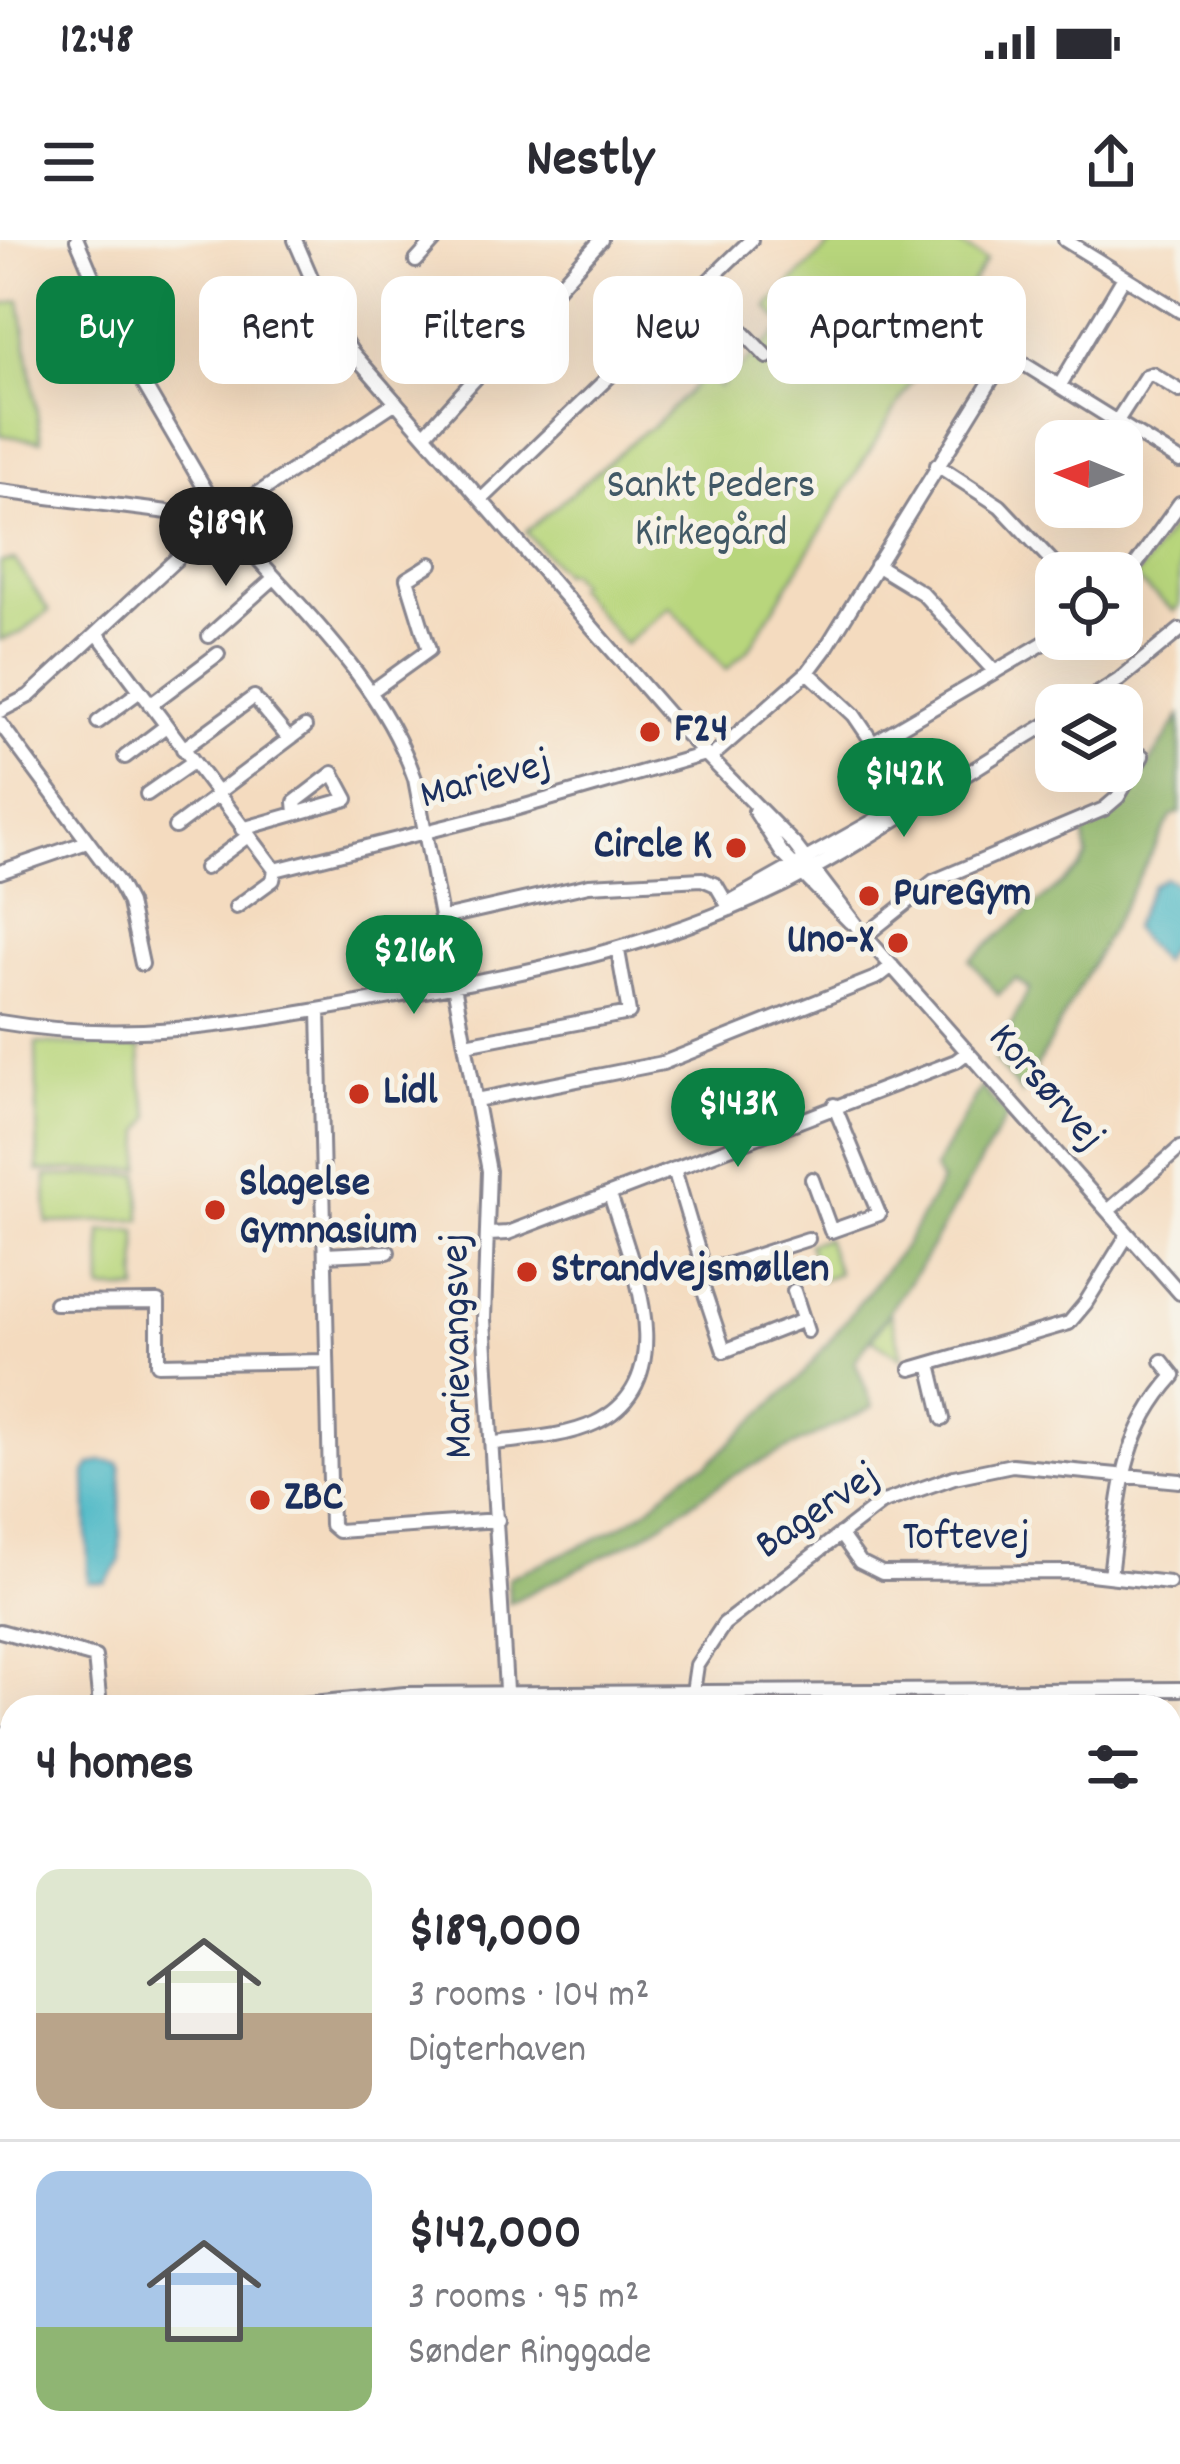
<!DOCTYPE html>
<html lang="en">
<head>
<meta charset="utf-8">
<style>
	:root { --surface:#fff; --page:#f2f2f3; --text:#2b2b33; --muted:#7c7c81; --line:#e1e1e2; --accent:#0b8043 }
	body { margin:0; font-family:Dekko,sans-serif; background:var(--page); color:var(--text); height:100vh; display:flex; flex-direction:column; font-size:45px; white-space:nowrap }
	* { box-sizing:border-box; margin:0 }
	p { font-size:39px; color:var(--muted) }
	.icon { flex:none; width:66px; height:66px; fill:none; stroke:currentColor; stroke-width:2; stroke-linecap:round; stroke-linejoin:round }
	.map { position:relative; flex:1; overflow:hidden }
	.panel { position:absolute; left:0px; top:1455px; width:1182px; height:771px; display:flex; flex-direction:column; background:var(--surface); border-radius:36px 36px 0 0; box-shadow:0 12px 48px #0002 }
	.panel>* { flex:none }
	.banner { position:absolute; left:36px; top:36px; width:1110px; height:108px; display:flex; gap:24px }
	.needle { width:78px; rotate:271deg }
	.controls { position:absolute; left:1035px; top:180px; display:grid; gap:24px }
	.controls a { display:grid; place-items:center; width:108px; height:108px; border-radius:24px; background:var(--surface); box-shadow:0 12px 48px #0002; font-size:60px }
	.price { position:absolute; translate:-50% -102px; padding:0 27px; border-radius:42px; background:var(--accent); color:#fff; font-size:39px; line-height:78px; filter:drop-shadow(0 3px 6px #0008) }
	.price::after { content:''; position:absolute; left:50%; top:72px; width:36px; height:27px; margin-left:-18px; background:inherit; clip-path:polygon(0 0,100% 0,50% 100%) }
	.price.current { background:#222; color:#fff }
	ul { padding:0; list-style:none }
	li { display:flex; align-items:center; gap:36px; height:300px; padding:0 36px }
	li+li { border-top:3px solid var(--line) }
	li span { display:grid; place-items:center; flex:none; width:336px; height:240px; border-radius:24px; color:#555 }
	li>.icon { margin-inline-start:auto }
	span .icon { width:144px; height:144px; fill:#fffc; stroke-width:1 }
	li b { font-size:51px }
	h2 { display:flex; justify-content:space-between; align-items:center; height:144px; padding:0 36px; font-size:51px }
	.chip { padding:0 42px; border-radius:24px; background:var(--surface); box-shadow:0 12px 48px #0002; font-size:42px; line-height:108px }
	.chip.current { background:var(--accent); color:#fff }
	.status { display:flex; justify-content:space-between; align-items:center; height:84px; padding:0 60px; background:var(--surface); direction:ltr }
	.status svg { height:33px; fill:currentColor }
	header { display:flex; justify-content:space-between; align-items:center; height:156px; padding:0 36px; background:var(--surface); font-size:54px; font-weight:700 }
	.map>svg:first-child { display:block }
	.green { fill:#b8d67c; stroke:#6a826d; stroke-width:3 }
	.forest { fill:#92b76c; stroke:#567365; stroke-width:3 }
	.water { fill:#4bb8c6; stroke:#337492; stroke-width:3 }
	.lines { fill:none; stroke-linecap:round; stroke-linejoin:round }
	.minor-casing { stroke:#88858e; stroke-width:18 }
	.minor { stroke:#fff; stroke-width:12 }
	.poi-dot { fill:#c8321e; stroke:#f7f3e8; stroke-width:4.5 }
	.labels { text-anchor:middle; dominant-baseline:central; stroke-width:10; stroke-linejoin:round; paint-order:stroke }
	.park-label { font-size:42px; fill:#425966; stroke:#f7f3e8 }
	.poi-label { font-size:42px; font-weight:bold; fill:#1b2f5e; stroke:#f7f3e8; text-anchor:start }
	.street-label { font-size:42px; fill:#1b2f5e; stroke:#f7f3e8 }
</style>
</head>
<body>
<div class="status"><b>12:48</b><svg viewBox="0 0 49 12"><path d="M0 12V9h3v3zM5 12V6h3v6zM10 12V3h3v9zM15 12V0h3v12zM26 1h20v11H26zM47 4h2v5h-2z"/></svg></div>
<header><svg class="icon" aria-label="menu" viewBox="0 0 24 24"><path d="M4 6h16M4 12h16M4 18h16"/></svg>Nestly<svg class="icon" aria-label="share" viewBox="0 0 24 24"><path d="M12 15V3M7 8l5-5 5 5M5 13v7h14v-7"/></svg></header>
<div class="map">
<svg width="1180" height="2224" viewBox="0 0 1180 2224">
	<rect width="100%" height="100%" fill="#f7f3e8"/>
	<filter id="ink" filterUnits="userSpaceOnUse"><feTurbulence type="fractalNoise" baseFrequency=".00833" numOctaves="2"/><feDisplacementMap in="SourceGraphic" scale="24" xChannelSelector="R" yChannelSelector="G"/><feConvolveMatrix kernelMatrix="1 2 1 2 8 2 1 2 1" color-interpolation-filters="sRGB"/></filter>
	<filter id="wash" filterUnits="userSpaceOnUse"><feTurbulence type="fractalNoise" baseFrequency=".004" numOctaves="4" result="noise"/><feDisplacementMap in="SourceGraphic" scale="48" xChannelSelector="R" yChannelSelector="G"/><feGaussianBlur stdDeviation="2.7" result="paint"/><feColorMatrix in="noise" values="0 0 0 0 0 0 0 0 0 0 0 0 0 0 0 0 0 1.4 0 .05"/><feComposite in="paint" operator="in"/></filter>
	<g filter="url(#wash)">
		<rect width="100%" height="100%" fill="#f4dbbf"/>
		<path class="green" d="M 835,0 L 952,0 L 986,20 L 749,409 L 726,430 L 670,366 L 625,404 L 575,348 L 578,343 L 569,333 L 563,334 L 526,292 L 644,191 L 652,188 L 698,142 L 694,136 L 700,130 L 719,148 L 784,86 L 767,67 Z
			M 20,60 L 41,200 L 41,201 L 0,195 L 0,65 Z
			M 1180,275 L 1180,365 L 1174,371 L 1135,339 Z
			M 15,320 L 49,371 L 21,393 L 0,400 L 0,322 Z
			M 36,803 L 140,808 L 142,846 L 151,877 L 142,891 L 141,929 L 38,931 Z
			M 140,934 L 141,980 L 47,983 L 46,936 Z
			M 137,990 L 138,1050 L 102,1050 L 101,991 Z
			M 826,998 L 838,1033 L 820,1040 L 808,1004 Z
			M 890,1073 L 903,1119 L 872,1099 Z"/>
		<path class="forest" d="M 1180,476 L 1180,573 L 1172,575 L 1022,854 L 994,820 L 1029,749 L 1016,739 L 998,755 L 970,720 L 1079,629 L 1087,616 L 1082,586 L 1121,568 Z
			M 981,847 L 1007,876 L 921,1025 L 855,1121 L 873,1167 L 732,1236 L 641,1297 L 509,1363 L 508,1338 C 552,1318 598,1301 639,1275 C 663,1260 679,1231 707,1225 L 801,1137 L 906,1004 L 941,942 L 934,929 Z"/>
		<path class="water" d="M 1165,638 L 1180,645 L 1180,690 L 1161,722 L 1132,688 L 1152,646 Z
			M 101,1221 L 118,1223 L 121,1228 L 120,1322 L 105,1343 L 88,1342 L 86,1233 L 91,1225 Z"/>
	</g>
	<g filter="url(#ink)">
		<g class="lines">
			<g class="minor-casing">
				<path id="minor" d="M 77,0 L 123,108 L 215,266
					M 295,0 L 327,74 L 351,111 L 681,489 L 794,604 L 859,689 L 1180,1053
					M 1065,0 L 1180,71
					M 416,21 L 435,0
					M 701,48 L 767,117
					M 966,88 L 1180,221
					M 1060,145 L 1124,37
					M 1117,181 L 1146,136 L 1152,134 L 1180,151
					M 425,194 L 601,0
					M 937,225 L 1000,266 L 1063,333
					M 0,251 L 208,277
					M 481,260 L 751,0
					M208 279a14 14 0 1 1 28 0a14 14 0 1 1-28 0Z
					M 233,270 L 396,162
					M 231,289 C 298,366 381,440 415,539 L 489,931 L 484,1079 L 507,1467
					M 876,325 L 922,353 L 995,432
					M 1122,344 L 1180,263
					M 97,393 L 275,630 L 504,572 L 705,514
					M 209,396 L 274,338
					M 808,432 L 854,475 L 873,503 L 1056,396
					M 372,451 L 429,410 L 407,339 L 431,324
					M 259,463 L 289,499
					M 150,465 L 218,414
					M 1080,465 L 1119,440 L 1180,390
					M 0,471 L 29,456 L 211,287
					M 98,482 L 140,451
					M 0,483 L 118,642 L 129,663 L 142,724
					M 183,509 L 254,457
					M 125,517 L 166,486
					M 710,518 L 808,432 L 826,408 L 1008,113
					M 147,554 L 193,522
					M 216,554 L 305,487
					M 755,571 L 782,613 L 850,682
					M 175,587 L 218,555
					M 242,589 L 347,559 L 333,533 L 295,562 L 296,573
					M 205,628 L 248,596
					M 0,632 L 87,602
					M 733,660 L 893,570
					M 236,667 L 273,640 L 275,630
					M 443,678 L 589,645 L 702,639 L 716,645 L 730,669
					M 865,696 L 934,641 L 1104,569 L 1118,557 L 1142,516
					M 319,770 L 331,1285 L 338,1291 L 498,1280
					M 0,782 C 133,805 250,782 380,759 C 524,734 650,710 783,645 C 877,597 964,532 1056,479
					M 466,804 L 629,773 L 618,711
					M 476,860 L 663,823 L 878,737 L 892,726
					M 674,929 L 703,1027
					M 812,939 L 831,991 L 879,974 L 834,865
					M 1108,971 L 1180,908
					M 489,994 L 508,993 L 956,821 L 968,812
					M 325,1015 L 388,1012
					M 794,1051 L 807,1091
					M 55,1063 L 158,1062 L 158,1124 L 327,1121
					M 804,1080 L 724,1111 L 699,1036 L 703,1027 L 724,1026 L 808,999
					M 930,1124 L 943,1179
					M 911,1129 L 1069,1083 L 1085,1064 L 1128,994
					M 494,1203 C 526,1199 566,1197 595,1183 C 685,1140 631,1023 610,954
					M 840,1294 L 860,1322 L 882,1333 L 1073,1332 L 1169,1343
					M 1110,1336 C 1120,1258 1119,1197 1174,1136 L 1162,1121
					M 0,1391 L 95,1417 L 100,1467
					M 693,1452 L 697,1425 L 724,1384 L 881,1263 L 954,1237 L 1012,1225 L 1180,1241
					M 271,1467 L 405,1454 L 1180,1449
					M 0,1495 L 12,1494
					M 1170,1511 L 1180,1511
					M 0,1590 L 12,1587
					M 0,1859 L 12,1860
					M 1170,1905 L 1180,1935
					M 1170,2104 L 1180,2104 L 1172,1989
					M 1170,2118 L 1180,2117
					M 0,2138 L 12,2139
					M 1170,2157 L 1180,2156
					M 5,2203 L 12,2204
					M 1170,2212 L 1177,2212 L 1178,2224
					M 107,2214 L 167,2220 L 168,2214
					M 532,2214 L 534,2224
					M 685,2214 L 686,2224
					M 850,2214 L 852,2224
					M 1018,2214 L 1021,2224
					M 1099,2214 L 1101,2224
					M 1131,2215 L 1148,2214
					M 268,2224 L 269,2214
					M 366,2224 L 367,2214"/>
			</g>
			<use href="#minor" class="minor"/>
		</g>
	</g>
	<g class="poi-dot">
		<circle cx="650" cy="492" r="12"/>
		<circle cx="736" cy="608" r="12"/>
		<circle cx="869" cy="656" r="12"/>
		<circle cx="898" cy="703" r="12"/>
		<circle cx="359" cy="854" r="12"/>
		<circle cx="215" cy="970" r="12"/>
		<circle cx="527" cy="1032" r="12"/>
		<circle cx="260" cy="1260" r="12"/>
	</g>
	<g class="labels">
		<g class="park-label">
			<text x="711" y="248">Sankt Peders<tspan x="711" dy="48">Kirkegård</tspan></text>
		</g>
		<g class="poi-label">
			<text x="674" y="492">F24</text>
			<text x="712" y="608" text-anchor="end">Circle K</text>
			<text x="893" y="656">PureGym</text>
			<text x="874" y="703" text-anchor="end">Uno-X</text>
			<text x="383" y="854">Lidl</text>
			<text x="239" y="946">Slagelse<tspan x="239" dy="48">Gymnasium</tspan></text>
			<text x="551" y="1032">Strandvejsmøllen</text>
			<text x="284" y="1260">ZBC</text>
		</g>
		<g class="street-label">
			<text transform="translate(486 542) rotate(-15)">Marievej</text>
			<text transform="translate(1044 849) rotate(49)">Korsørvej</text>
			<text transform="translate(460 1106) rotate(-91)">Marievangsvej</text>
			<text transform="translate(819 1273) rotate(-34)">Bagervej</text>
			<text x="966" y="1300">Toftevej</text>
		</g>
	</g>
</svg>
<div class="controls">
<a><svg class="needle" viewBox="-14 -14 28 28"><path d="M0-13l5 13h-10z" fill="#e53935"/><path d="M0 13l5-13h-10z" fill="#7c7c81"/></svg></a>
<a><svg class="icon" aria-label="locate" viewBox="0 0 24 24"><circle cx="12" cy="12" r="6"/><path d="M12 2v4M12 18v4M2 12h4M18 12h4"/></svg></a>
<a><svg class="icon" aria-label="layers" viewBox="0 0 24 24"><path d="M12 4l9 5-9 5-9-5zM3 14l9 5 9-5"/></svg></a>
</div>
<b class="price current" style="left:226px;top:349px">$189K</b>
<b class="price" style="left:904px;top:600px">$142K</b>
<b class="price" style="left:414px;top:777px">$216K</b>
<b class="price" style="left:738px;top:930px">$143K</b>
<div class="banner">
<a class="chip current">Buy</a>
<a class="chip">Rent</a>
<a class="chip">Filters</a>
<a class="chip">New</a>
<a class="chip">Apartment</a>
</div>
<section class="panel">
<h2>4 homes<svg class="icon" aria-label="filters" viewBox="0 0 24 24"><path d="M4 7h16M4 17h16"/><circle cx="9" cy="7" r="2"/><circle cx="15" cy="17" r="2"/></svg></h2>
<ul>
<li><span style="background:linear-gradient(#dfe7d0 60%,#b9a48a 0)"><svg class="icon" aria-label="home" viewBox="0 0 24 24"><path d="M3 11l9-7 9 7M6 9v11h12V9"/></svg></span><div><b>$189,000</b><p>3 rooms · 104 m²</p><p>Digterhaven</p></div></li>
<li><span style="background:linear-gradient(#a9c7e8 65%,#8fb573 0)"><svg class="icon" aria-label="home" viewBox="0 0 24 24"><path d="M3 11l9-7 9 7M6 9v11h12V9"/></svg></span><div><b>$142,000</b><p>3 rooms · 95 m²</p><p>Sønder Ringgade</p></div></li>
</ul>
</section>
</div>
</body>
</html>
